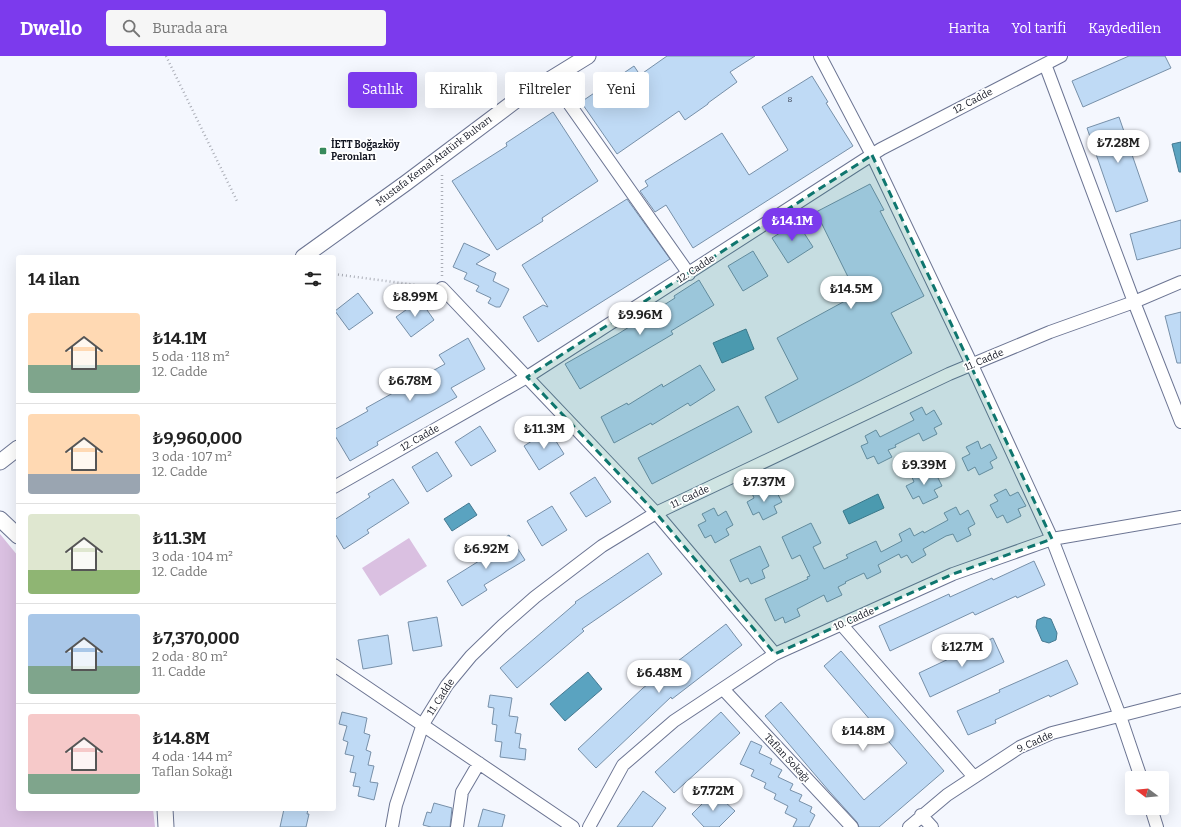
<!DOCTYPE html>
<html lang="tr">
<head>
<meta charset="utf-8">
<style>
	:root { --surface:#fff; --page:#f6f6f6; --text:#222; --muted:#767676; --line:#e0e0e0; --accent:#7c3aed }
	body { margin:0; font-family:Bitter,serif; background:var(--page); color:var(--text); height:100vh; display:flex; flex-direction:column; font-size:15px; white-space:nowrap }
	* { box-sizing:border-box; margin:0 }
	p { font-size:13px; color:var(--muted) }
	.icon { flex:none; width:22px; height:22px; fill:none; stroke:currentColor; stroke-width:2; stroke-linecap:round; stroke-linejoin:round }
	.map { position:relative; flex:1; overflow:hidden }
	.panel { position:absolute; left:16px; top:199px; width:320px; height:556px; display:flex; flex-direction:column; background:var(--surface); border-radius:4px; box-shadow:0 4px 16px #0002 }
	.panel>* { flex:none }
	.hud { position:absolute; left:348px; top:16px; width:380px; height:36px; display:flex; gap:8px }
	.needle { width:26px; rotate:286deg }
	.tools { position:absolute; left:1125px; top:715px; display:grid; gap:8px }
	.tools a { display:grid; place-items:center; width:44px; height:44px; border-radius:4px; background:var(--surface); box-shadow:0 4px 16px #0002; font-size:20px }
	.price { position:absolute; translate:-50% -34px; padding:0 9px; border-radius:14px; background:#fff; color:#222; font-size:13px; line-height:26px; filter:drop-shadow(0 1px 2px #0008) }
	.price::after { content:''; position:absolute; left:50%; top:24px; width:12px; height:9px; margin-left:-6px; background:inherit; clip-path:polygon(0 0,100% 0,50% 100%) }
	.price.active { background:var(--accent); color:#fff }
	ul { padding:0; list-style:none }
	li { display:flex; align-items:center; gap:12px; height:100px; padding:0 12px }
	li+li { border-top:1px solid var(--line) }
	li span { display:grid; place-items:center; flex:none; width:112px; height:80px; border-radius:4px; color:#555 }
	li>.icon { margin-inline-start:auto }
	span .icon { width:48px; height:48px; fill:#fffc; stroke-width:1 }
	li b { font-size:17px }
	h2 { display:flex; justify-content:space-between; align-items:center; height:48px; padding:0 12px; font-size:17px }
	.tag { padding:0 14px; border-radius:4px; background:var(--surface); box-shadow:0 4px 16px #0002; font-size:14px; line-height:36px }
	.tag.active { background:var(--accent); color:#fff }
	header { display:flex; align-items:center; gap:24px; box-sizing:border-box; height:56px; padding:0 20px; background:var(--accent); color:#fff }
	header strong { font-size:19px }
	nav { display:flex; gap:22px; margin-inline-start:auto; font-size:14px }
	.search { width:280px; height:36px; background:var(--page); display:flex; align-items:center; gap:10px; box-sizing:border-box; padding:0 14px; border-radius:4px; color:var(--muted); font-size:15px }
	.map>svg:first-child { display:block }
	.green { fill:#dac0e1 }
	.water { fill:#5aa3c0; stroke:#457991 }
	.building { fill:#bfdaf5; stroke:#7790a9 }
	.lines { fill:none; stroke-linecap:round; stroke-linejoin:round }
	.minor-casing { stroke:#6c7593; stroke-width:14 }
	.tertiary-casing { stroke:#6c7593; stroke-width:17 }
	.path { stroke:#abaeb7; stroke-width:2.5; stroke-dasharray:1 3; stroke-linecap:butt }
	.minor { stroke:#fff; stroke-width:12 }
	.tertiary { stroke:#fff; stroke-width:15 }
	.marked { fill:#0f766e; fill-opacity:0.2; stroke:#0f766e; stroke-width:3; stroke-dasharray:8 5; stroke-linejoin:round }
	.poi-dot { fill:#378a5c; stroke:#fff; stroke-width:1.5 }
	.labels { text-anchor:middle; dominant-baseline:central; stroke-width:3.5; stroke-linejoin:round; paint-order:stroke }
	.number-label { font-size:8px; fill:#3e4757 }
	.street-label { font-size:10px; fill:#131622; stroke:#fff }
	.poi-label { font-size:10px; font-weight:bold; fill:#131622; stroke:#fff; text-anchor:start }
</style>
</head>
<body>
<header>
<strong>Dwello</strong>
<div class="search"><svg class="icon" aria-label="search" viewBox="0 0 24 24"><circle cx="10" cy="10" r="6"/><path d="M15 15l6 6"/></svg>Burada ara</div>
<nav><a>Harita</a><a>Yol tarifi</a><a>Kaydedilen</a></nav>
</header>
<div class="map">
<svg width="1181" height="771" viewBox="0 0 1181 771">
	<rect width="100%" height="100%" fill="#f4f7fe"/>
	<path class="green" d="M 0,478 L 18,500 L 18,753 L 153,753 L 155,771 L 0,771 Z
		M 409,482 L 427,510 L 380,540 L 362,512 Z"/>
	<path class="water" d="M 1181,86 L 1181,116 L 1179,116 L 1172,88 Z
		M 746,273 L 754,293 L 722,307 L 713,287 Z
		M 878,438 L 884,452 L 849,468 L 843,455 Z
		M 469,447 L 477,459 L 452,475 L 444,463 Z
		M 1044,561 L 1051,563 L 1057,577 L 1056,584 L 1049,587 L 1042,585 L 1036,571 L 1037,564 Z
		M 588,616 L 602,633 L 565,665 L 550,648 Z"/>
	<path class="building" d="M 667,0 L 755,0 L 730,16 L 737,26 L 708,47 L 708,48 L 685,64 L 679,55 L 617,98 L 581,46 L 634,10 L 640,19 Z
		M 1129,0 L 1165,0 L 1171,12 L 1083,51 L 1072,25 Z
		M 812,20 L 828,46 L 826,47 L 853,90 L 693,192 L 666,149 L 655,156 L 640,135 L 648,130 L 645,125 L 722,77 L 749,119 L 788,94 L 762,51 Z
		M 553,56 L 598,125 L 542,162 L 543,165 L 497,194 L 452,125 L 507,90 L 506,87 Z
		M 1119,61 L 1148,145 L 1116,156 L 1087,72 Z
		M 870,128 L 884,154 L 880,155 L 924,240 L 891,257 L 912,297 L 860,325 L 778,367 L 765,341 L 798,323 L 777,282 L 845,245 L 840,234 L 851,227 L 816,156 Z
		M 627,143 L 670,203 L 538,286 L 523,261 L 543,249 L 548,251 L 522,209 Z
		M 1181,164 L 1181,192 L 1137,204 L 1130,178 Z
		M 797,166 L 813,191 L 788,207 L 772,182 Z
		M 464,187 L 490,199 L 476,208 L 496,217 L 493,225 L 509,233 L 500,251 L 496,251 L 488,247 L 491,242 L 476,235 L 479,230 L 464,223 L 467,217 L 453,211 Z
		M 753,195 L 768,220 L 743,235 L 728,210 Z
		M 699,224 L 714,249 L 671,275 L 673,278 L 580,333 L 565,308 L 618,278 L 675,242 L 674,240 Z
		M 358,237 L 373,257 L 349,274 L 335,255 Z
		M 420,244 L 434,264 L 411,281 L 396,261 Z
		M 1181,256 L 1181,307 L 1177,307 L 1165,260 Z
		M 468,282 L 485,313 L 451,332 L 457,341 L 377,386 L 378,389 L 350,405 L 334,378 L 334,374 L 368,355 L 366,352 L 445,308 L 439,299 Z
		M 700,309 L 715,334 L 690,350 L 688,347 L 652,369 L 651,367 L 614,387 L 601,361 L 627,347 L 628,349 L 662,328 L 663,331 Z
		M 738,350 L 752,376 L 652,428 L 638,402 Z
		M 922,351 L 926,359 L 934,354 L 942,368 L 934,372 L 937,378 L 923,385 L 919,377 L 895,389 L 896,391 L 888,394 L 892,401 L 878,408 L 874,400 L 867,403 L 861,390 L 868,387 L 865,380 L 876,374 L 880,381 L 914,364 L 910,357 Z
		M 480,370 L 496,395 L 471,410 L 455,386 Z
		M 549,374 L 564,398 L 539,414 L 524,390 Z
		M 978,385 L 981,393 L 990,388 L 997,402 L 990,406 L 993,412 L 979,419 L 975,411 L 968,415 L 962,402 L 970,398 L 966,391 Z
		M 437,396 L 452,420 L 427,436 L 412,411 Z
		M 922,413 L 926,421 L 935,416 L 942,430 L 934,434 L 938,441 L 923,448 L 919,440 L 913,443 L 906,430 L 914,426 L 911,419 Z
		M 595,421 L 611,446 L 586,461 L 570,437 Z
		M 393,423 L 409,447 L 367,474 L 369,477 L 344,493 L 334,476 L 334,464 L 370,441 L 368,438 Z
		M 762,430 L 766,437 L 775,433 L 782,446 L 774,450 L 777,457 L 763,464 L 759,456 L 753,459 L 747,446 L 754,442 L 751,435 Z
		M 1006,433 L 1010,440 L 1018,436 L 1026,450 L 1018,453 L 1021,460 L 1007,467 L 1003,459 L 997,462 L 990,449 L 998,445 L 994,439 Z
		M 552,450 L 567,474 L 542,490 L 527,465 Z
		M 956,451 L 960,459 L 968,454 L 975,468 L 968,472 L 971,479 L 957,486 L 953,478 L 946,480 L 923,493 L 926,499 L 912,507 L 907,499 L 901,502 L 899,498 L 878,509 L 881,516 L 867,523 L 864,517 L 845,526 L 846,527 L 838,531 L 842,539 L 827,546 L 824,539 L 797,553 L 800,560 L 785,567 L 783,561 L 775,565 L 765,543 L 808,523 L 807,521 L 810,520 L 800,499 L 792,503 L 782,481 L 811,467 L 821,487 L 813,491 L 824,513 L 848,502 L 846,499 L 876,485 L 881,496 L 902,485 L 899,478 L 910,472 L 914,480 L 923,475 L 924,477 L 948,464 L 944,457 Z
		M 714,452 L 718,460 L 726,455 L 733,469 L 726,473 L 729,479 L 715,487 L 711,479 L 705,482 L 698,469 L 706,465 L 702,458 Z
		M 509,479 L 525,504 L 484,529 L 487,534 L 462,550 L 447,525 L 487,500 L 484,495 Z
		M 760,490 L 769,510 L 762,514 L 765,522 L 751,528 L 748,522 L 740,526 L 730,504 Z
		M 648,497 L 662,518 L 582,573 L 584,575 L 517,632 L 500,612 L 576,547 L 575,546 Z
		M 1034,505 L 1045,529 L 1017,542 L 1016,540 L 975,559 L 973,556 L 890,595 L 879,570 L 949,538 L 950,541 L 992,522 L 993,524 Z
		M 437,561 L 442,590 L 413,595 L 408,566 Z
		M 726,568 L 742,589 L 672,643 L 671,641 L 596,712 L 578,693 L 643,632 Z
		M 388,579 L 392,608 L 363,613 L 358,584 Z
		M 993,582 L 1004,606 L 930,641 L 919,617 Z
		M 841,595 L 944,715 L 879,771 L 859,771 L 857,766 L 829,735 L 765,660 L 781,646 L 864,744 L 907,707 L 824,610 Z
		M 1067,604 L 1078,628 L 1050,641 L 1049,639 L 995,664 L 996,667 L 968,679 L 957,655 L 1000,636 L 999,634 Z
		M 490,639 L 512,642 L 509,660 L 518,661 L 515,677 L 521,678 L 519,692 L 526,693 L 525,704 L 500,701 L 502,686 L 495,685 L 497,669 L 492,668 L 494,652 L 488,651 Z
		M 342,656 L 367,662 L 364,677 L 370,679 L 366,694 L 371,696 L 368,709 L 374,710 L 370,726 L 378,727 L 374,744 L 358,740 L 360,731 L 353,730 L 356,717 L 350,716 L 354,700 L 345,698 L 348,686 L 343,684 L 347,670 L 339,668 Z
		M 721,656 L 740,677 L 674,737 L 655,716 Z
		M 751,685 L 762,690 L 759,697 L 772,703 L 770,708 L 782,714 L 778,721 L 793,728 L 790,734 L 802,739 L 799,745 L 812,751 L 810,756 L 815,759 L 809,771 L 793,771 L 797,763 L 785,757 L 788,750 L 774,743 L 776,738 L 764,732 L 766,727 L 751,720 L 754,714 L 740,708 Z
		M 643,735 L 666,752 L 652,771 L 617,771 Z
		M 714,736 L 735,755 L 719,771 L 704,771 L 692,758 Z
		M 434,747 L 452,752 L 450,771 L 431,771 L 423,769 L 427,756 L 431,757 Z
		M 284,753 L 308,753 L 307,758 L 309,758 L 306,771 L 280,771 Z
		M 483,753 L 505,759 L 502,771 L 478,771 Z"/>
	<g class="lines">
		<g class="minor-casing">
			<path id="minor" d="M 820,0 L 872,99 L 972,309 L 1052,483 L 1120,660 L 1141,722
				M 1045,8 L 1134,246 L 1181,366
				M 551,22 L 689,218
				M 442,232 L 656,457 L 775,598
				M 334,431 L 527,321 L 881,93 L 1061,0
				M 841,568 L 974,721
				M 334,609 L 573,771
				M 723,633 L 852,771
				M 1151,752 L 1157,771
				M 921,759 L 932,771
				M 392,771 L 396,749 L 423,668 L 447,629 L 471,600 L 502,570 L 535,541 L 602,490 L 656,457 L 949,318 L 1050,276 L 1134,246 L 1181,226
				M 457,771 L 462,736 L 479,707
				M 589,771 L 623,709 L 674,665 L 775,598 L 953,518 L 1052,483 L 1181,461
				M 909,771 L 947,739 L 1020,691 L 1052,677 L 1181,644"/>
		</g>
		<g class="tertiary-casing">
			<path id="tertiary" d="M 303,201 L 406,127 L 515,45 L 588,0
				M 0,406 L 18,392
				M 0,463 L 18,480
				M 165,753 L 166,771"/>
		</g>
		<path class="path" d="M 166,0 L 237,145
			M 334,218 L 431,231
			M 442,220 L 442,117"/>
		<use href="#minor" class="minor"/>
		<use href="#tertiary" class="tertiary"/>
	</g>
	<path class="marked" d="M 872,99 L 1052,483 L 953,518 L 775,598 L 656,457 L 527,321 Z"/>
	<rect class="poi-dot" x="319" y="91" width="8" height="8" rx="2"/>
	<g class="labels">
		<g class="number-label">
			<text x="790" y="43">8</text>
		</g>
		<g class="street-label">
			<text transform="translate(973 45) rotate(-28)">12. Cadde</text>
			<text transform="translate(434 105) rotate(-37)">Mustafa Kemal Atatürk Bulvarı</text>
			<text transform="translate(696 213) rotate(-33)">12. Cadde</text>
			<text transform="translate(984 304) rotate(-23)">11. Cadde</text>
			<text transform="translate(420 382) rotate(-30)">12. Cadde</text>
			<text transform="translate(690 441) rotate(-25)">11. Cadde</text>
			<text transform="translate(854 563) rotate(-24)">10. Cadde</text>
			<text transform="translate(441 641) rotate(-57)">11. Cadde</text>
			<text transform="translate(1035 686) rotate(-24)">9. Cadde</text>
			<text transform="translate(787 702) rotate(47)">Taflan Sokağı</text>
		</g>
		<g class="poi-label">
			<text x="331" y="89">İETT Boğazköy<tspan x="331" dy="12">Peronları</tspan></text>
		</g>
	</g>
</svg>
<div class="tools">
<a><svg class="needle" viewBox="-14 -14 28 28"><path d="M0-13l5 13h-10z" fill="#e53935"/><path d="M0 13l5-13h-10z" fill="#767676"/></svg></a>
</div>
<b class="price" style="left:1118px;top:108px">₺7.28M</b>
<b class="price active" style="left:792px;top:186px">₺14.1M</b>
<b class="price" style="left:851px;top:254px">₺14.5M</b>
<b class="price" style="left:415px;top:262px">₺8.99M</b>
<b class="price" style="left:640px;top:280px">₺9.96M</b>
<b class="price" style="left:410px;top:346px">₺6.78M</b>
<b class="price" style="left:544px;top:394px">₺11.3M</b>
<b class="price" style="left:924px;top:430px">₺9.39M</b>
<b class="price" style="left:764px;top:447px">₺7.37M</b>
<b class="price" style="left:486px;top:514px">₺6.92M</b>
<b class="price" style="left:962px;top:612px">₺12.7M</b>
<b class="price" style="left:659px;top:638px">₺6.48M</b>
<b class="price" style="left:863px;top:696px">₺14.8M</b>
<b class="price" style="left:713px;top:756px">₺7.72M</b>
<div class="hud">
<a class="tag active">Satılık</a>
<a class="tag">Kiralık</a>
<a class="tag">Filtreler</a>
<a class="tag">Yeni</a>
</div>
<section class="panel">
<h2>14 ilan<svg class="icon" aria-label="filters" viewBox="0 0 24 24"><path d="M4 7h16M4 17h16"/><circle cx="9" cy="7" r="2"/><circle cx="15" cy="17" r="2"/></svg></h2>
<ul>
<li><span style="background:linear-gradient(#ffd9b3 65%,#7fa58c 0)"><svg class="icon" aria-label="home" viewBox="0 0 24 24"><path d="M3 11l9-7 9 7M6 9v11h12V9"/></svg></span><div><b>₺14.1M</b><p>5 oda · 118 m²</p><p>12. Cadde</p></div></li>
<li><span style="background:linear-gradient(#ffd9b3 75%,#9aa5b1 0)"><svg class="icon" aria-label="home" viewBox="0 0 24 24"><path d="M3 11l9-7 9 7M6 9v11h12V9"/></svg></span><div><b>₺9,960,000</b><p>3 oda · 107 m²</p><p>12. Cadde</p></div></li>
<li><span style="background:linear-gradient(#dfe7d0 70%,#8fb573 0)"><svg class="icon" aria-label="home" viewBox="0 0 24 24"><path d="M3 11l9-7 9 7M6 9v11h12V9"/></svg></span><div><b>₺11.3M</b><p>3 oda · 104 m²</p><p>12. Cadde</p></div></li>
<li><span style="background:linear-gradient(#a9c7e8 65%,#7fa58c 0)"><svg class="icon" aria-label="home" viewBox="0 0 24 24"><path d="M3 11l9-7 9 7M6 9v11h12V9"/></svg></span><div><b>₺7,370,000</b><p>2 oda · 80 m²</p><p>11. Cadde</p></div></li>
<li><span style="background:linear-gradient(#f6c9c9 75%,#7fa58c 0)"><svg class="icon" aria-label="home" viewBox="0 0 24 24"><path d="M3 11l9-7 9 7M6 9v11h12V9"/></svg></span><div><b>₺14.8M</b><p>4 oda · 144 m²</p><p>Taflan Sokağı</p></div></li>
</ul>
</section>
</div>
</body>
</html>
